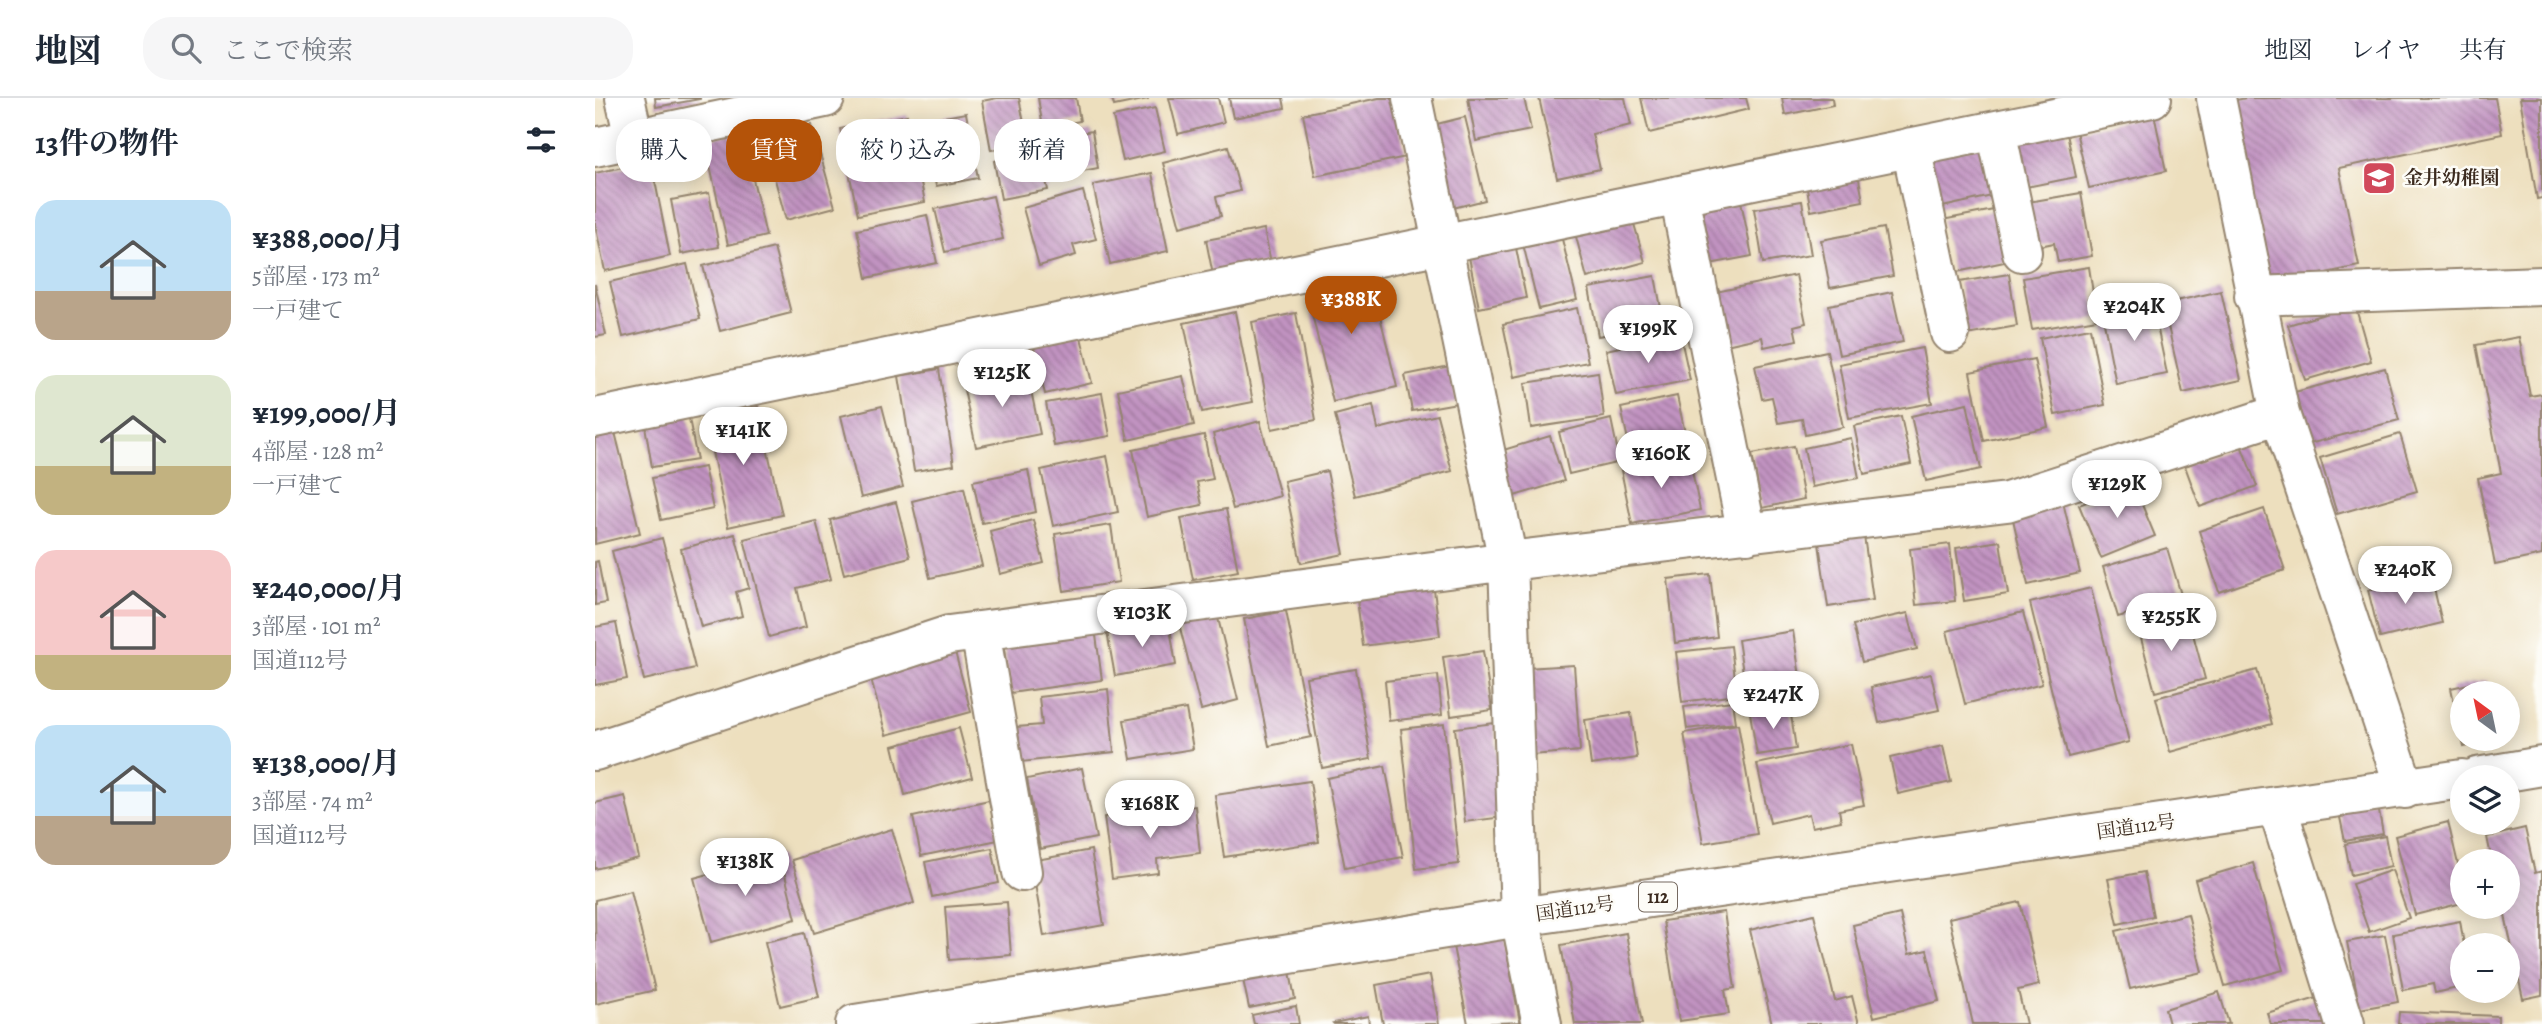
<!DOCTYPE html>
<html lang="ja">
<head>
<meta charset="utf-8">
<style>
	:root { --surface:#fff; --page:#f6f6f7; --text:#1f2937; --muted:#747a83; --line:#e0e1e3; --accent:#b45309 }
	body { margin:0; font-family:Alegreya,"Noto Serif JP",serif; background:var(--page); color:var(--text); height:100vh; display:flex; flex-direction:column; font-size:26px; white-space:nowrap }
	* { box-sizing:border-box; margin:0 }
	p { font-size:23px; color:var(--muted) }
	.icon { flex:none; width:38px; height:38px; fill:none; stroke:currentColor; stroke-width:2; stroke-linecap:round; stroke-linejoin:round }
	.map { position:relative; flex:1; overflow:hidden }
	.panel { display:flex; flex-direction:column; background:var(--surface); width:595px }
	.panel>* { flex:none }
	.top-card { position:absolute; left:21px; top:21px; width:665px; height:63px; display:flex; gap:14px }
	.needle { width:46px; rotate:327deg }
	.tools { position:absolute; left:1855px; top:583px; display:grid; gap:14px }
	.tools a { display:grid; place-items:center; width:70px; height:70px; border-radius:50%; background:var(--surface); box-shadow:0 4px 18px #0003; font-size:35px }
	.price { position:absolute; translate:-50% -60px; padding:0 16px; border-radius:24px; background:#fff; color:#222; font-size:23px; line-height:46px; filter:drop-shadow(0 2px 4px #0008) }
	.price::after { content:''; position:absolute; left:50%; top:42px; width:21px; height:16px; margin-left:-10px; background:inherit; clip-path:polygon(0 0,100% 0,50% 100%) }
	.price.current { background:var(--accent); color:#fff }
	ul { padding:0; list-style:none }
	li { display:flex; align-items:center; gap:21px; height:175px; padding:0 35px }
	li span { display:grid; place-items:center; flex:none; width:196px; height:140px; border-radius:21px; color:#555 }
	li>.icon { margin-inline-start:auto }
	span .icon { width:84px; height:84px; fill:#fffc; stroke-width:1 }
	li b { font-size:30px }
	h2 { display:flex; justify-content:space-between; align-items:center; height:84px; padding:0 35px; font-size:30px }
	.pill { padding:0 24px; border-radius:28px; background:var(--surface); box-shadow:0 4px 18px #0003; font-size:24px; line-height:63px }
	.pill.current { background:var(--accent); color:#fff }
	header { display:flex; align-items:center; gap:42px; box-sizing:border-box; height:98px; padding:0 35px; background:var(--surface); border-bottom:2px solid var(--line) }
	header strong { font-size:33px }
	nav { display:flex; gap:38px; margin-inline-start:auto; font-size:24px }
	.search { width:490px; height:63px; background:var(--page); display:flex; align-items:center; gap:18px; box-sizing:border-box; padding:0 24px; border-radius:28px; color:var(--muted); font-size:26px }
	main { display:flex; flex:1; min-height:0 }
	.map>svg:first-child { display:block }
	.building { fill:url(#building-back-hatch) }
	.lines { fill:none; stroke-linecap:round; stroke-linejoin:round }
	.minor-casing { stroke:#94846e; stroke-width:42 }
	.highway-casing { stroke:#94846e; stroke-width:42 }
	.minor { stroke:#fff; stroke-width:38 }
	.highway { stroke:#fff; stroke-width:38 }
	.labels { text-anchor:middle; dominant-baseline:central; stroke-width:5; stroke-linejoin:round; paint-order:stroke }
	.shield { fill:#fdfcf7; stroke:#75695f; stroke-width:2 }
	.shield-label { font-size:18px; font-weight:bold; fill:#3b2a1e }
	.poi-label { font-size:19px; font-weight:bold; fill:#3b2a1e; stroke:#fdfcf7; text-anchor:start }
	.street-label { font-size:19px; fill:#3b2a1e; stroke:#fdfcf7 }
</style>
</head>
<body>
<header>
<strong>地図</strong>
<div class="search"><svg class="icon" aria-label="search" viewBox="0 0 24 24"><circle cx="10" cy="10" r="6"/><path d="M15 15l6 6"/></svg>ここで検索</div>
<nav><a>地図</a><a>レイヤ</a><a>共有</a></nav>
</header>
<main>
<section class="panel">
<h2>13件の物件<svg class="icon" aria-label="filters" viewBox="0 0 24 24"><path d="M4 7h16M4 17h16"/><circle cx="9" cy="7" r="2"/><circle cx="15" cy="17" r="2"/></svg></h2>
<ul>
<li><span style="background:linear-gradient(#bfe0f5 65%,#b9a48a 0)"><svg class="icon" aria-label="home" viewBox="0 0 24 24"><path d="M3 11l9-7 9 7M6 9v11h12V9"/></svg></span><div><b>¥388,000/月</b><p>5部屋 · 173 m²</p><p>一戸建て</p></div></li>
<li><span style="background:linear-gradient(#dfe7d0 65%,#c2b280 0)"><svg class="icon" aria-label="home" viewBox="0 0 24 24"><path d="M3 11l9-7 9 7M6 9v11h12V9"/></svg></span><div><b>¥199,000/月</b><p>4部屋 · 128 m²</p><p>一戸建て</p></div></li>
<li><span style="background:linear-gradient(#f6c9c9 75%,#c2b280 0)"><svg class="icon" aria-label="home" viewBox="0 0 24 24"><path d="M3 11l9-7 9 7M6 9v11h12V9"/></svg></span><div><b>¥240,000/月</b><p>3部屋 · 101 m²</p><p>国道112号</p></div></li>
<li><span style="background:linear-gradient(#bfe0f5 65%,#b9a48a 0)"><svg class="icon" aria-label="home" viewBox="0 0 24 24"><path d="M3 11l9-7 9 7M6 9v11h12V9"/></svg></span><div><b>¥138,000/月</b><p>3部屋 · 74 m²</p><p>国道112号</p></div></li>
</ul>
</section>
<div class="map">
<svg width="1947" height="926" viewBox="0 0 1947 926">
	<defs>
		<pattern id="building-back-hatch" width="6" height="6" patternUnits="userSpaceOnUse" patternTransform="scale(1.75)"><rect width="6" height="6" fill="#c193c1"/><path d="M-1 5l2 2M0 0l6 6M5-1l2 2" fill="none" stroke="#9e789c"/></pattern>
	</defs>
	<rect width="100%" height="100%" fill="#fdfcf7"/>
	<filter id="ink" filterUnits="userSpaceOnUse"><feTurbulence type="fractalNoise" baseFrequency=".0143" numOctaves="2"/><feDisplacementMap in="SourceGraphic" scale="14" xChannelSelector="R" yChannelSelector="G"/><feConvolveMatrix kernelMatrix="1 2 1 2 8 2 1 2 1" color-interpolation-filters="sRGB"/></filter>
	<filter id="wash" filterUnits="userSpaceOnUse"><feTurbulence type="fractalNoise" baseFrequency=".00686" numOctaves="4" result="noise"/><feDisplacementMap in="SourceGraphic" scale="28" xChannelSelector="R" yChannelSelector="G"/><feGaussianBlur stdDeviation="1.57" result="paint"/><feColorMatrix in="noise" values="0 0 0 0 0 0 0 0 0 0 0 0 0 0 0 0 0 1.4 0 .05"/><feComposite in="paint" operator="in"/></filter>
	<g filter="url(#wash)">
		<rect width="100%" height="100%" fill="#eddfbe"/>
		<g id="blocks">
			<path class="building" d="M 60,0 L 105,0 L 105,1 L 61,9 Z
				M 402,0 L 424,0 L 433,45 L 396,52 L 387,3 Z
				M 443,0 L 481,0 L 485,23 L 448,30 Z
				M 517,0 L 553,0 L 553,1 L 519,8 Z
				M 574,0 L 623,0 L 629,24 L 583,36 Z
				M 634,0 L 688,0 L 690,10 L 638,20 Z
				M 784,0 L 799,0 L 811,59 L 720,78 L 708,16 Z
				M 873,0 L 929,0 L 936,32 L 881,43 Z
				M 944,0 L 1030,0 L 1036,27 L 997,36 L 1005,71 L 962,80 Z
				M 1046,0 L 1151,0 L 1154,11 L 1054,35 Z
				M 1187,0 L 1237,0 L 1238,7 L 1190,17 Z
				M 1651,0 L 1900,0 L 1907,36 L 1744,70 L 1764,168 L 1674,187 L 1636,3 Z
				M 1925,0 L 1947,0 L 1947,100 L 1942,101 Z
				M 560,10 L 570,53 L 528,63 L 518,19 Z
				M 371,15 L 383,80 L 341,88 L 328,23 Z
				M 1559,16 L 1571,73 L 1494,90 L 1481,33 Z
				M 312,17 L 330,104 L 263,117 L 245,31 Z
				M 870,19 L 890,102 L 854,111 L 834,28 Z
				M 217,27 L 240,109 L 191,122 L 169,41 Z
				M 1471,31 L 1481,79 L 1421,91 L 1412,43 Z
				M 147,33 L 171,138 L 133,147 L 109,42 Z
				M 497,33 L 503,70 L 457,79 L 450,42 Z
				M 1394,45 L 1406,96 L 1343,110 L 1332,59 Z
				M 633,48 L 645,93 L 621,99 L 626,118 L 585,129 L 568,65 Z
				M 445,54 L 453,92 L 406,101 L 399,63 Z
				M 56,63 L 75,158 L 10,173 L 0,126 L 0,75 Z
				M 1262,70 L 1268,103 L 1216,113 L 1210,80 Z
				M 557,75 L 573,153 L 515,166 L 498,87 Z
				M 488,93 L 501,141 L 478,147 L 481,157 L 444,168 L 428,110 Z
				M 114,95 L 124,149 L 86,156 L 76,102 Z
				M 1486,95 L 1497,158 L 1463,164 L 1459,145 L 1435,150 L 1427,105 Z
				M 398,98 L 408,141 L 350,154 L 340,111 Z
				M 1146,103 L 1157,158 L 1109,167 L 1099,113 Z
				M 1207,103 L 1216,157 L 1168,165 L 1159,111 Z
				M 1404,111 L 1414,163 L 1357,175 L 1347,122 Z
				M 332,117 L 342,165 L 272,180 L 262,132 Z
				M 1037,119 L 1050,164 L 992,180 L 980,135 Z
				M 1289,130 L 1298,178 L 1235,190 L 1226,142 Z
				M 669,131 L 676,165 L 618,177 L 611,142 Z
				M 966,137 L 982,202 L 944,211 L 928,146 Z
				M 179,150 L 196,215 L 125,233 L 108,168 Z
				M 921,150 L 931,200 L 884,210 L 874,159 Z
				M 92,166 L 105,221 L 28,239 L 15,184 Z
				M 1494,169 L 1502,221 L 1437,232 L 1428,180 Z
				M 774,172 L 802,289 L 738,304 L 710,187 Z
				M 1414,176 L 1422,228 L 1372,237 L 1364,184 Z
				M 1201,177 L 1211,225 L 1199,228 L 1202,242 L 1169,249 L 1167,239 L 1131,247 L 1121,194 Z
				M 1060,178 L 1069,226 L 1003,238 L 994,190 Z
				M 0,186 L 11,237 L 0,239 Z
				M 1626,193 L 1646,282 L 1588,295 L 1568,206 Z
				M 1297,194 L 1308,244 L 1244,257 L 1234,207 Z
				M 1557,204 L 1572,276 L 1521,286 L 1507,214 Z
				M 1760,207 L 1776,263 L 1710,282 L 1693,227 Z
				M 982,210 L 993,264 L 919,279 L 908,226 Z
				M 640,214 L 658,304 L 607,314 L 589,225 Z
				M 701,215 L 721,322 L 677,331 L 657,224 Z
				M 1495,230 L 1510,307 L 1460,317 L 1445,240 Z
				M 485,235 L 497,285 L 450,296 L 438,246 Z
				M 1085,236 L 1095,282 L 1021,297 L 1011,252 Z
				M 1924,239 L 1935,298 L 1947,296 L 1947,457 L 1900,467 L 1883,380 L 1906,375 L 1881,247 Z
				M 1327,250 L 1337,305 L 1254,320 L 1244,266 Z
				M 1232,253 L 1248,329 L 1210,337 L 1207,321 L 1183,325 L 1177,299 L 1167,301 L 1160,268 Z
				M 1439,261 L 1453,329 L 1389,343 L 1375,274 Z
				M 855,268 L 862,305 L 817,313 L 810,277 Z
				M 1790,270 L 1804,322 L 1714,346 L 1700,294 Z
				M 344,271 L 359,367 L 319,373 L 304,278 Z
				M 432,273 L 445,336 L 381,349 L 368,287 Z
				M 1003,274 L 1009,319 L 936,330 L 930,285 Z
				M 588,278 L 599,327 L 533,342 L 523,292 Z
				M 507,295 L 515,338 L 459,348 L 451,305 Z
				M 1082,298 L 1092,344 L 1036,356 L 1026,310 Z
				M 1372,305 L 1386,371 L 1331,383 L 1316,318 Z
				M 778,307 L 783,331 L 842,317 L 857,373 L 760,398 L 740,317 Z
				M 287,308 L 308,389 L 266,400 L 246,318 Z
				M 163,309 L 187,417 L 133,429 L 110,321 Z
				M 93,315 L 102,362 L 57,369 L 49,322 Z
				M 1306,318 L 1316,366 L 1269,376 L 1259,328 Z
				M 1016,321 L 1025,364 L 974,376 L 964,334 Z
				M 665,323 L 685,398 L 638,411 L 618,336 Z
				M 18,326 L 45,435 L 0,446 L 0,330 Z
				M 1805,336 L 1822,393 L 1742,416 L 1725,360 Z
				M 609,337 L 618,381 L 602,384 L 607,407 L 552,419 L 538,352 Z
				M 955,338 L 969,383 L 916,399 L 902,354 Z
				M 1256,340 L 1264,380 L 1217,389 L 1209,350 Z
				M 1646,347 L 1662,388 L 1605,409 L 1590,368 Z
				M 1199,348 L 1209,401 L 1167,410 L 1157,356 Z
				M 512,358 L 523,414 L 458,428 L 446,372 Z
				M 1094,358 L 1105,412 L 1037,426 L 1026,372 Z
				M 109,369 L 118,411 L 66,422 L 57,380 Z
				M 433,372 L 441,414 L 387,425 L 378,383 Z
				M 732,373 L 749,456 L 706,465 L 689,383 Z
				M 1538,385 L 1560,438 L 1506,460 L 1484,407 Z
				M 369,390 L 387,468 L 335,480 L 317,403 Z
				M 301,404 L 315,459 L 249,476 L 235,422 Z
				M 1468,404 L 1485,475 L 1433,487 L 1417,417 Z
				M 631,411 L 643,473 L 598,482 L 586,420 Z
				M 1669,411 L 1690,472 L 1624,494 L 1604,433 Z
				M 438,422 L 449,465 L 405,476 L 395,433 Z
				M 221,423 L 236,481 L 202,490 L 211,529 L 174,539 L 149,441 Z
				M 516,427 L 524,484 L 469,493 L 460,436 Z
				M 140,436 L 154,490 L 141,494 L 147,518 L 106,529 L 86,451 Z
				M 1269,438 L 1278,502 L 1233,509 L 1224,445 Z
				M 67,440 L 100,570 L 49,582 L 17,453 Z
				M 1405,443 L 1413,496 L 1369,503 L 1361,450 Z
				M 1355,446 L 1360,503 L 1321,507 L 1315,451 Z
				M 1572,450 L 1587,500 L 1523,519 L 1508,469 Z
				M 3,463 L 11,505 L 0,507 L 0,464 Z
				M 1115,476 L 1122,539 L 1080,545 L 1073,481 Z
				M 1836,477 L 1847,525 L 1785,540 L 1773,492 Z
				M 838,484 L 845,538 L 768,548 L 761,494 Z
				M 1496,490 L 1534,644 L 1473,659 L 1435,505 Z
				M 621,512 L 643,602 L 606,612 L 583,522 Z
				M 691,513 L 716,639 L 674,648 L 649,521 Z
				M 1428,514 L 1447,586 L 1370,606 L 1352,533 Z
				M 1313,515 L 1322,551 L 1267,564 L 1258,527 Z
				M 1593,517 L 1610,581 L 1560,594 L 1543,529 Z
				M 574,524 L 581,567 L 520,578 L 512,534 Z
				M 21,525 L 32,581 L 0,587 L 0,529 Z
				M 500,530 L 507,582 L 415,595 L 408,543 Z
				M 1198,533 L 1208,598 L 1153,607 L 1143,542 Z
				M 1136,548 L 1142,597 L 1087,604 L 1081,554 Z
				M 888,553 L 897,612 L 856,618 L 848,559 Z
				M 360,554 L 376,614 L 291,637 L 275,578 Z
				M 979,567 L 985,653 L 937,657 L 931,570 Z
				M 761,571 L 776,661 L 727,670 L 711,579 Z
				M 1662,572 L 1677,626 L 1575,654 L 1561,600 Z
				M 1336,576 L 1344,612 L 1284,625 L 1276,589 Z
				M 843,577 L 847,617 L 794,623 L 790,583 Z
				M 1891,582 L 1894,595 L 1867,595 L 1866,637 L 1856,590 Z
				M 513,591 L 519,654 L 426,664 L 422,629 L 447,627 L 444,599 Z
				M 1137,603 L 1140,625 L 1092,631 L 1089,609 Z
				M 1195,610 L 1201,651 L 1162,657 L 1155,615 Z
				M 591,611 L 598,651 L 536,661 L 529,622 Z
				M 1036,615 L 1042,660 L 996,667 L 990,622 Z
				M 899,625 L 909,719 L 870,724 L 860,630 Z
				M 849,626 L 864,766 L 821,771 L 806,631 Z
				M 1143,626 L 1162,736 L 1108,745 L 1089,635 Z
				M 364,630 L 377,679 L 310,697 L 298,648 Z
				M 1867,640 L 1900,640 L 1900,642 L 1869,649 Z
				M 1256,646 L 1269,707 L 1244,712 L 1246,723 L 1217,729 L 1214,716 L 1175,725 L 1162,666 Z
				M 1348,648 L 1356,684 L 1303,696 L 1295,660 Z
				M 790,668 L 808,759 L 750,770 L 732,680 Z
				M 487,670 L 501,740 L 445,751 L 432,681 Z
				M 715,683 L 724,744 L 629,759 L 620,697 Z
				M 30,698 L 44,760 L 0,771 L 0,705 Z
				M 394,702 L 403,742 L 326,758 L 318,719 Z
				M 1782,702 L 1788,736 L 1750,743 L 1743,710 Z
				M 600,708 L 605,755 L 562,761 L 563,775 L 517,781 L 509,719 Z
				M 1853,724 L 1867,783 L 1867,805 L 1820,817 L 1800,738 Z
				M 1930,730 L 1940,775 L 1947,773 L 1947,897 L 1928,901 L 1908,808 L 1913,808 L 1913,763 L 1897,763 L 1892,739 Z
				M 297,731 L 319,805 L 219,835 L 197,762 Z
				M 1790,738 L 1796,768 L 1756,777 L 1750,746 Z
				M 397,750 L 404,785 L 337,799 L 330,764 Z
				M 496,752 L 509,827 L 449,838 L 436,763 Z
				M 185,757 L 201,821 L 116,844 L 99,780 Z
				M 1658,765 L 1688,872 L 1630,888 L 1600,782 Z
				M 1797,772 L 1814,820 L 1774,834 L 1757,786 Z
				M 1549,774 L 1558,818 L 1523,826 L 1513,781 Z
				M 36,793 L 60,892 L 1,906 L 0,802 Z
				M 412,804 L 416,857 L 354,862 L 350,809 Z
				M 1425,804 L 1444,887 L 1423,892 L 1431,926 L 1378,926 L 1354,820 Z
				M 1129,814 L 1140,890 L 1130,892 L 1134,916 L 1084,923 L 1068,823 Z
				M 1219,816 L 1240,903 L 1257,898 L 1264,926 L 1177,926 L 1155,832 Z
				M 1305,816 L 1314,856 L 1332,852 L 1344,903 L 1279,919 L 1258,827 Z
				M 1593,816 L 1607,874 L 1535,891 L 1521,833 Z
				M 1865,823 L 1869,847 L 1867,889 L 1840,895 L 1838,886 L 1808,892 L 1798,836 Z
				M 908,834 L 925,924 L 873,926 L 857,843 Z
				M 209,835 L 224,899 L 185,908 L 170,844 Z
				M 1031,835 L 1047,926 L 980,926 L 966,847 Z
				M 1790,837 L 1803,904 L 1765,911 L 1752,844 Z
				M 694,868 L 700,901 L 654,910 L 647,877 Z
				M 835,877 L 844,926 L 788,926 L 781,887 Z
				M 1624,894 L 1634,926 L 1574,926 L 1570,911 Z
				M 1722,900 L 1730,926 L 1676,926 L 1672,915 Z
				M 701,908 L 704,926 L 659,926 L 657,917 Z
				M 1804,914 L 1903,918 L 1903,926 L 1803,926 Z
				M 773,918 L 774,926 L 739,926 L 738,925 Z"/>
		</g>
	</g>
	<g filter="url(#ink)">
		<use href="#blocks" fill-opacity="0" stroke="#94846e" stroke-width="2"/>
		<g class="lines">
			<g class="minor-casing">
				<path id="minor" d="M 30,0 L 39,41
					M 817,0 L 913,463 L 925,819 L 947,926
					M 1621,0 L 1685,316 L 1810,691
					M 1401,32 L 1427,154
					M 0,49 L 230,0
					M 1316,49 L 1355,235
					M 1084,97 L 1152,436
					M 1659,198 L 1947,188
					M 0,320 L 1557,0
					M 385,533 L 427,774
					M 0,653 L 354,537 L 913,463 L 1412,404 L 1685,316
					M 1682,708 L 1750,926"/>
			</g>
			<g class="highway-casing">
				<path id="highway" d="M 1882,679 L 1947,668
					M 260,926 L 925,819 L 1867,681"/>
			</g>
			<use href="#minor" class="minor"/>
			<use href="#highway" class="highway"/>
		</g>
	</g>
	<defs>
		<g id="school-square" transform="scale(1.75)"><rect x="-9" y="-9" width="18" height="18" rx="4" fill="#d1495b" stroke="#fdfcf7"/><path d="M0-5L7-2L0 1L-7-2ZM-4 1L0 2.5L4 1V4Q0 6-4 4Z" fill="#fff"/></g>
	</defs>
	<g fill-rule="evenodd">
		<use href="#school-square" x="1784" y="80"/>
	</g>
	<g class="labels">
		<rect class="shield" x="1044" y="784.5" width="38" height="29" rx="5"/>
		<g class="shield-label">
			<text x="1063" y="799">112</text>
		</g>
		<g class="poi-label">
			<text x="1809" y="80">金井幼稚園</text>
		</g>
		<g class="street-label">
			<text transform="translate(1541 729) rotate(-8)">国道112号</text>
			<text transform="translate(980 811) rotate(-8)">国道112号</text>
		</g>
	</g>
</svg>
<div class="tools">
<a><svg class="needle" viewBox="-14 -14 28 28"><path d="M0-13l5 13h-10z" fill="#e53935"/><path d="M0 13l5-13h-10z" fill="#747a83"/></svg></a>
<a><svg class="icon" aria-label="layers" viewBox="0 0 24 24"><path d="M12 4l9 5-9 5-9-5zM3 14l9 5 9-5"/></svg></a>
<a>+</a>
<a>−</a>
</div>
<b class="price current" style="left:756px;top:238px">¥388K</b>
<b class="price" style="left:1539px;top:245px">¥204K</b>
<b class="price" style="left:1053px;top:267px">¥199K</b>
<b class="price" style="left:407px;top:311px">¥125K</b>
<b class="price" style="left:148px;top:369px">¥141K</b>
<b class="price" style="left:1066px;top:392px">¥160K</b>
<b class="price" style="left:1522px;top:422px">¥129K</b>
<b class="price" style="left:1810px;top:508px">¥240K</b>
<b class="price" style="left:547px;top:551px">¥103K</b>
<b class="price" style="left:1576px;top:555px">¥255K</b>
<b class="price" style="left:1178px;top:633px">¥247K</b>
<b class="price" style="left:555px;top:742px">¥168K</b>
<b class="price" style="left:150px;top:800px">¥138K</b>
<div class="top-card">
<a class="pill">購入</a>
<a class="pill current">賃貸</a>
<a class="pill">絞り込み</a>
<a class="pill">新着</a>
</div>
</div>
</main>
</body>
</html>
